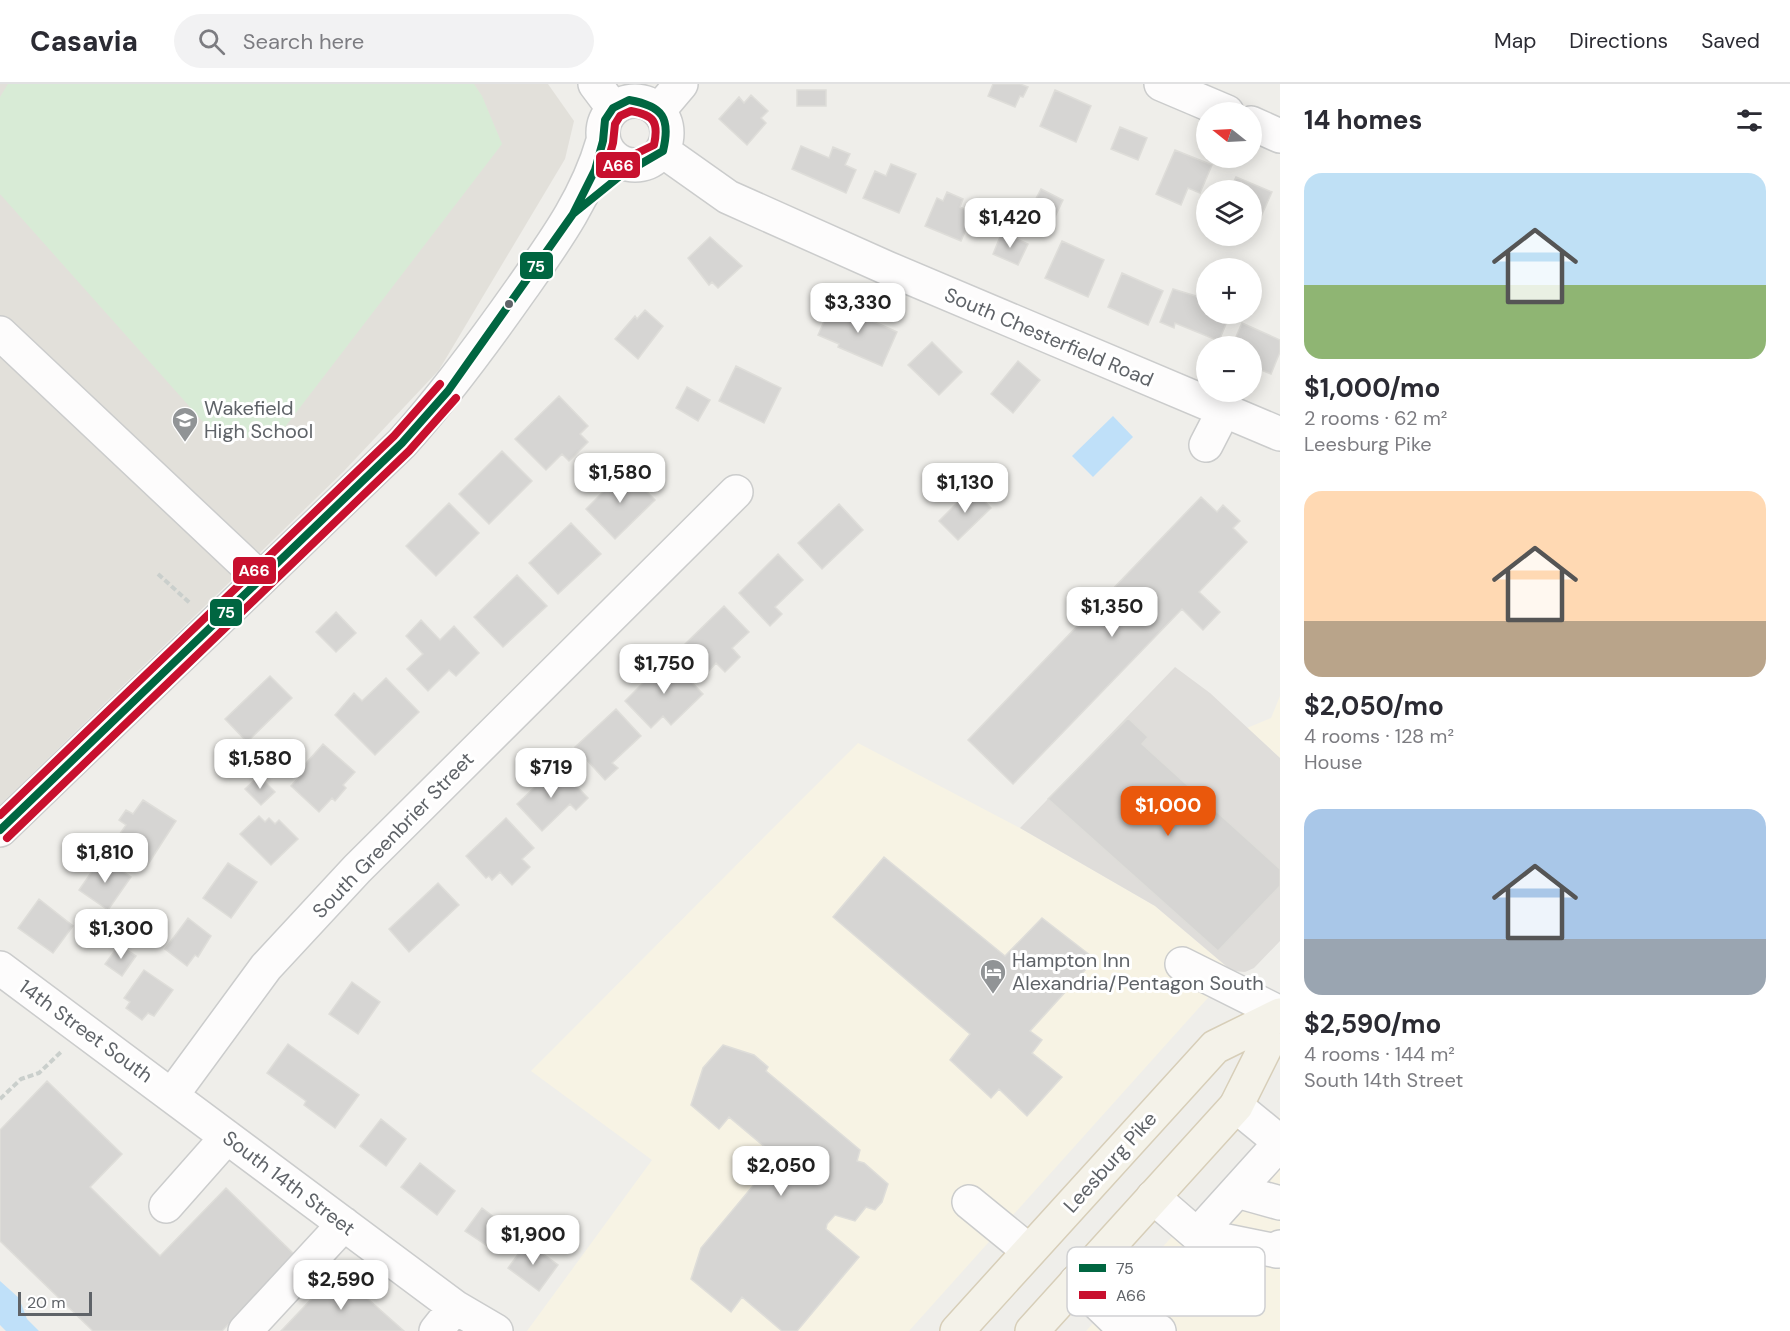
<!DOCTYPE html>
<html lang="en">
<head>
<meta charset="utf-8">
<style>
	:root { --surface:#fff; --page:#f2f2f3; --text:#2b2b33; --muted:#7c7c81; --line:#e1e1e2; --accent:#ea580c }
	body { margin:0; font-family:"DM Sans",sans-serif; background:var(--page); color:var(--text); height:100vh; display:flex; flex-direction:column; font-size:22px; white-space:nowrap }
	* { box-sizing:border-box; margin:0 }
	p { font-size:20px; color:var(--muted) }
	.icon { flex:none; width:33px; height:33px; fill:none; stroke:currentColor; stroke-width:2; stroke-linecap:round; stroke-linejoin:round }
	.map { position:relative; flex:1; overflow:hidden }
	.details { display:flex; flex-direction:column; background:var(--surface); width:510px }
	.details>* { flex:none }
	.needle { width:39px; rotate:288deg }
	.buttons { position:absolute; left:1196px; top:18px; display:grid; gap:12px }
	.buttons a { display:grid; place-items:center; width:66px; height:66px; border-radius:50%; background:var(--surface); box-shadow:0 3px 15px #0003; font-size:30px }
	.scale { position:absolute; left:18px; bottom:15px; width:74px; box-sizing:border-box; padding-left:6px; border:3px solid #5f6368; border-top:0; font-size:16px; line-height:21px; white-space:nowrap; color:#5f6368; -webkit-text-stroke:4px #fff; paint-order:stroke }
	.price { position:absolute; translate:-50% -51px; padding:0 14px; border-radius:12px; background:#fff; color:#222; font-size:20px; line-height:39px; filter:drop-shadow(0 2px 3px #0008) }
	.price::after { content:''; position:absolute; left:50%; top:36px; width:18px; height:14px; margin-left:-9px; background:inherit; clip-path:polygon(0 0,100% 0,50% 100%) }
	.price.current { background:var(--accent); color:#fff }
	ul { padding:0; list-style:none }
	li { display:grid; align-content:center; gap:12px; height:318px; padding:0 24px }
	li span { display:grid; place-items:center; height:186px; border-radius:18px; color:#555 }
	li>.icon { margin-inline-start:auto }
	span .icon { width:108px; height:108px; fill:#fffc; stroke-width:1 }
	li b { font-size:26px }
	h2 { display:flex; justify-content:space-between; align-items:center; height:72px; padding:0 24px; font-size:26px }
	header { display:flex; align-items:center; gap:36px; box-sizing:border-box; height:84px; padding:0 30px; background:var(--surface); border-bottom:2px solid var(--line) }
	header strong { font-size:28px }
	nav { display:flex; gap:33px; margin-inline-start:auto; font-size:21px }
	.search { width:420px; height:54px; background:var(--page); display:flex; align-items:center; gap:15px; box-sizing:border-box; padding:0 21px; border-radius:33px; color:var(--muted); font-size:22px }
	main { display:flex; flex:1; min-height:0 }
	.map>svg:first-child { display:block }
	.commercial { fill:#f7f3e4 }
	.industrial { fill:#dfddda }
	.education { fill:#e2e0da }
	.green { fill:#d8ebd6 }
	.water { fill:#bfe0f9 }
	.building { fill:#d6d5d3; stroke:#deddd9; stroke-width:1.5 }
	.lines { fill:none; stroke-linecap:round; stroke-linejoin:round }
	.minor-casing { stroke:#cbcccc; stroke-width:36 }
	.major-casing { stroke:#d7ceb8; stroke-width:36 }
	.path { stroke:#cacfcc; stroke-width:4; stroke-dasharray:6 3; stroke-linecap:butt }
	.minor { stroke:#fdfcfc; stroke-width:33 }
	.major { stroke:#f4f2e9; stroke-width:33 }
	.bus-1-casing { stroke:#fff; stroke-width:12 }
	.bus-2-casing { stroke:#fff; stroke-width:12 }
	.bus-1 { stroke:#006641; stroke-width:8 }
	.bus-2 { stroke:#c8102e; stroke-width:8 }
	.bus-dot { fill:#5f6368; stroke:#fff; stroke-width:2 }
	.labels { text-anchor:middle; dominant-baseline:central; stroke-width:6; stroke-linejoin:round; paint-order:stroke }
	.street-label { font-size:20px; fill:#5f6368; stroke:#fff }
	.poi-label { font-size:20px; fill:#5f6368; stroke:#fff; text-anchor:start }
	.key { fill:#fff; stroke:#cfd0d2; stroke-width:1.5 }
	.key-label { font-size:16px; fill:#5f6368 }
	.line-badge { stroke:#fff; stroke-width:2 }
	.badge-label { font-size:16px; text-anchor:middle; font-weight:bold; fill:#fff }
</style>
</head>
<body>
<header>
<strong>Casavia</strong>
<div class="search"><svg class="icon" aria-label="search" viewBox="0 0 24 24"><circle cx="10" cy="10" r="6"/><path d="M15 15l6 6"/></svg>Search here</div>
<nav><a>Map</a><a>Directions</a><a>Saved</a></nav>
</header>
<main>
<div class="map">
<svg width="1280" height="1247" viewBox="0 0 1280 1247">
	<rect width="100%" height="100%" fill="#efeeea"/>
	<path class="commercial" d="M 1280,612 L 1280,674 L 1247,644 L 1271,634 Z
		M 858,659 L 1020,744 L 1155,822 L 1232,887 L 909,1247 L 527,1247 L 652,1076 L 531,987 Z
		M 1280,1032 L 1280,1247 L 1086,1247 L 1230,1089 Z"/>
	<path class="industrial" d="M 1175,583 L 1210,609 L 1280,674 L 1280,857 L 1254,884 L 1245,888 L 1232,887 L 1155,822 L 1020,744 Z"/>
	<path class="education" d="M 0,0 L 548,0 L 574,37 L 565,75 L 439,286 L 343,388 L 0,721 Z"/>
	<path class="green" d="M 8,0 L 474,0 L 482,12 L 502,60 L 275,356 L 214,350 L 0,110 L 0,13 Z"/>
	<path class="water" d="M 1113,332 L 1133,353 L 1093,393 L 1072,372 Z
		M 0,1197 L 19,1214 L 27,1235 L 39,1247 L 6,1247 L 0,1241 Z"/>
	<path class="building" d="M 993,0 L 1020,0 L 1028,3 L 1023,13 L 1020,12 L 1015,23 L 988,12 Z
		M 797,6 L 826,6 L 826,22 L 797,22 Z
		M 1055,6 L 1091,22 L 1076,58 L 1040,42 Z
		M 751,11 L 768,27 L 761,34 L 766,39 L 747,61 L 719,35 L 739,13 L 744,19 Z
		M 1120,43 L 1147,54 L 1138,76 L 1111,65 Z
		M 801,62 L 829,74 L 833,63 L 850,70 L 845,81 L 856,86 L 846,109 L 792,85 Z
		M 1175,66 L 1212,81 L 1200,109 L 1188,104 L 1181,121 L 1156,110 Z
		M 891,80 L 916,90 L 899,129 L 863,114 L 875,87 L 886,92 Z
		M 1236,93 L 1272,108 L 1260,135 L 1251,131 L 1251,106 L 1230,106 Z
		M 1041,105 L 1063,116 L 1052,139 L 1029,128 Z
		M 947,108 L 963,115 L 960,123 L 973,129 L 961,157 L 925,142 L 937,114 L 943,117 Z
		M 1002,148 L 1028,160 L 1018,181 L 993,170 Z
		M 710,153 L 742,182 L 718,204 L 712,198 L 709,201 L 688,174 Z
		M 1062,157 L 1104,176 L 1088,213 L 1045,194 Z
		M 1122,189 L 1163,207 L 1148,241 L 1108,223 Z
		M 1201,200 L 1206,202 L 1206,230 L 1230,230 L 1219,257 L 1175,239 L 1174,244 L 1160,238 L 1173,205 L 1196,212 Z
		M 832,219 L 897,248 L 882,282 L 838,263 L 839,260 L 818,251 Z
		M 645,226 L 663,242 L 638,275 L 615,255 L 635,232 L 637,235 Z
		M 1242,239 L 1280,256 L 1280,268 L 1271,290 L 1251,282 L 1251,262 L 1232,262 Z
		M 932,258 L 962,288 L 939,311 L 908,281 Z
		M 1018,277 L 1040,296 L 1013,329 L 991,310 Z
		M 736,282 L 781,304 L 764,339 L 719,317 Z
		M 687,303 L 710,316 L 698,337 L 676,324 Z
		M 559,312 L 588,342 L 580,350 L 588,358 L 569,377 L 562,370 L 546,386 L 515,355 Z
		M 502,367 L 532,397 L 489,440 L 459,410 Z
		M 625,386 L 655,416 L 615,455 L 586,425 Z
		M 972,404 L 991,424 L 958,456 L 939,437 Z
		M 1201,413 L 1217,428 L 1223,421 L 1240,437 L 1233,444 L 1247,458 L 1199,508 L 1220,528 L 1203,546 L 1182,525 L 1013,700 L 968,656 Z
		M 449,419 L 479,449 L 436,492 L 406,462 Z
		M 839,420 L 863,446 L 822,485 L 798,459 Z
		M 571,439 L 601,470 L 558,510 L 529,479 Z
		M 778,470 L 803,496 L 775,523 L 782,530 L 770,542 L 739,509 Z
		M 517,491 L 547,522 L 503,563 L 474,533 Z
		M 724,522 L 749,548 L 732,564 L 740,573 L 725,588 L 716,579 L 708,588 L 683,562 Z
		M 336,528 L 356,549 L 336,568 L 316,548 Z
		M 421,536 L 440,556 L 454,542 L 479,569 L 456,592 L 449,586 L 428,607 L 407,585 L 423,570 L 406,552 Z
		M 668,574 L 703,610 L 671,641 L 663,632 L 651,644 L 625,617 Z
		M 270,592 L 292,614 L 247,658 L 225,635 Z
		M 386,594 L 419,628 L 375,671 L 335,631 L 354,609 L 362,617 Z
		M 616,625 L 641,652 L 612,679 L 618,684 L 605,696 L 575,663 Z
		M 1128,634 L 1148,653 L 1142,660 L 1280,785 L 1280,802 L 1218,867 L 1048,715 Z
		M 323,660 L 355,688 L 343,701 L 346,704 L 335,717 L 332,714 L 319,728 L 291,702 L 303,689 L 300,686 Z
		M 557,682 L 588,714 L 576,726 L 570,720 L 542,747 L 517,720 Z
		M 259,692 L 275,708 L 261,721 L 245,705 Z
		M 143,716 L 176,737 L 147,782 L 113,760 L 126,741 L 119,736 L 126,726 L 133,730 Z
		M 259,732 L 265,738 L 269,734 L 275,740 L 279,736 L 298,755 L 271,781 L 240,750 Z
		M 506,734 L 534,764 L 522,775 L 530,783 L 512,801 L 500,788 L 492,796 L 489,792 L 486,794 L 466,772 Z
		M 102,773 L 131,793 L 108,826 L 79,806 Z
		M 884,773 L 1005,872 L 1042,834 L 1095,875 L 1030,947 L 1042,956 L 1032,969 L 1062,993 L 1027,1032 L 999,1005 L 991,1014 L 950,976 L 970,950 L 833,833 Z
		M 228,779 L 257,798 L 231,834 L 203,814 Z
		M 438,799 L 459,821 L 409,868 L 389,845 Z
		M 39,815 L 73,842 L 53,869 L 18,844 Z
		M 188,834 L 211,852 L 198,873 L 195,871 L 187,882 L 165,865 Z
		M 119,861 L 136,872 L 122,892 L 105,880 Z
		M 144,886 L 173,906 L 154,932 L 148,929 L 142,936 L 126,924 L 130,918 L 124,914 Z
		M 352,898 L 380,918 L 358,950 L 329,930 Z
		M 288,960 L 359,1011 L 335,1044 L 304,1021 L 306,1017 L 267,989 Z
		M 723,961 L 754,971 L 768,983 L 766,987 L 860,1066 L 857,1077 L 864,1079 L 888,1100 L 882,1118 L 875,1126 L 866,1123 L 855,1137 L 835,1131 L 827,1140 L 826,1145 L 859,1173 L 797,1247 L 782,1247 L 742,1213 L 731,1228 L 691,1195 L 701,1164 L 777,1073 L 729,1033 L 719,1045 L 691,1021 L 703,984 Z
		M 47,997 L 122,1070 L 90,1103 L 160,1172 L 226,1104 L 295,1171 L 222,1247 L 93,1247 L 0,1157 L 0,1046 Z
		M 381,1035 L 406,1055 L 386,1082 L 360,1062 Z
		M 420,1079 L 455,1107 L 437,1131 L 401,1103 Z
		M 482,1124 L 507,1143 L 492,1165 L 465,1147 Z
		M 527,1158 L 558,1181 L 539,1207 L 508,1184 Z
		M 337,1188 L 377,1223 L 404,1247 L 281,1247 Z"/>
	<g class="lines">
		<g class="minor-casing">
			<path id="minor" d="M 595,0 L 613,24
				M 1161,0 L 1227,28
				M603 49a32 32 0 1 1 64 0a32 32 0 1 1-64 0Z
				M 659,26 L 681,0
				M 1251,39 L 1280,52
				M 663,67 L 728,113 L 887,184 L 1280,350
				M 0,249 L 261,495
				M 1206,361 L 1223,328
				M 0,746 L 402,359 C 446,310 484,258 522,204 C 555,157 587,113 603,57
				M 1182,880 L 1280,929
				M 0,884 L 455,1223 L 496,1247
				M 172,1011 L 266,883 L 357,785 L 736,408
				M 1236,1022 L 1280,1058
				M 1237,1107 L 1280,1119
				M 1153,1113 L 1197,1151 L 1277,1167 L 1280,1163
				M 969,1118 L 1029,1167
				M 166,1122 L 227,1053
				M 1197,1151 L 1280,1059
				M 1076,1198 L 1114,1235 L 1159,1247
				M 245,1247 L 344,1140
				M 436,1247 L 455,1223"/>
		</g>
		<g class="major-casing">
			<path id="major" d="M 957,1247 L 1215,963 L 1280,931
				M 1032,1247 L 1236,1022 L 1280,934"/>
		</g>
		<path class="path" d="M 158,490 L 191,520
			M 0,1015 L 21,995 L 39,989 L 62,967"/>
		<use href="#minor" class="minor"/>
		<use href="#major" class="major"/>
		<g class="bus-1-casing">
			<path id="bus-1" d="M 629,16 C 663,22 671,34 663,67 L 620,92 L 573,130 L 595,86 L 603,57 L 605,36 L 613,24 Z
				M 448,307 L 573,130
				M 448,307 L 573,130
				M 0,746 L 402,359 L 448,307"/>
		</g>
		<g class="bus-2-casing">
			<path id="bus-2" d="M 631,27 C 654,31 659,38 654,61 L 629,73 L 604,91 L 613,59 L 615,40 L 620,32 Z
				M 0,731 L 394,352 L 440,300
				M 7,754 L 409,367 L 456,314"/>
		</g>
		<use href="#bus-1" class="bus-1"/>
		<use href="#bus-2" class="bus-2"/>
	</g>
	<defs>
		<g id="school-pin" transform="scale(1.35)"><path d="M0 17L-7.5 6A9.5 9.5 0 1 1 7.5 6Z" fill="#919496" stroke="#fff"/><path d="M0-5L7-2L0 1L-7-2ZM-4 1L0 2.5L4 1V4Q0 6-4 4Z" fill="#fff"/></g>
		<g id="hotel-pin" transform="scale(1.35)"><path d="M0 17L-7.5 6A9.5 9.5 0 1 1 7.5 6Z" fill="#919496" stroke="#fff"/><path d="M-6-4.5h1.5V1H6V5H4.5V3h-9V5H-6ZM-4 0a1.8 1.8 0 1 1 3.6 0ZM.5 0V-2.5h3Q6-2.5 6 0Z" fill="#fff"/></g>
	</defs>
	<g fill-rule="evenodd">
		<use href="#school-pin" x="185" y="336"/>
		<use href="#hotel-pin" x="993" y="888"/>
	</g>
	<circle class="bus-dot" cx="509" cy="220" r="5"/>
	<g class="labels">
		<g class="street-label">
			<text transform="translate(1049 253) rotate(23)">South Chesterfield Road</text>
			<text transform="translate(393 751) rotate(-46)">South Greenbrier Street</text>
			<text transform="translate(86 947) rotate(36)">14th Street South</text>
			<text transform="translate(1110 1078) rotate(-48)">Leesburg Pike</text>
			<text transform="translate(289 1099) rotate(37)">South 14th Street</text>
		</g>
		<g class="poi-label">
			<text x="204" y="324">Wakefield<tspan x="204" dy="23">High School</tspan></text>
			<text x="1012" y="876">Hampton Inn<tspan x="1012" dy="23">Alexandria/Pentagon South</tspan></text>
		</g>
	</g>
	<rect x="1067" y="1163" width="198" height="69" rx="9" class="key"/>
	<rect x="1079" y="1180" width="27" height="8" fill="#006641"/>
	<rect x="1079" y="1207" width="27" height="8" fill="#c8102e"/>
	<g class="key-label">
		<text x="1116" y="1190">75</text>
		<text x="1116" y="1217">A66</text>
	</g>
	<g class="line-badge">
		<rect x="595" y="67" width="46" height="28" rx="6" fill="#c8102e"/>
		<rect x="519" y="167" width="35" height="29" rx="6" fill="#006641"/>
		<rect x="232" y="472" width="45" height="29" rx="6" fill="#c8102e"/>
		<rect x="209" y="514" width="34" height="29" rx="6" fill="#006641"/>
	</g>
	<g class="badge-label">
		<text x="618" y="87">A66</text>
		<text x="536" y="188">75</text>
		<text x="254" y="492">A66</text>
		<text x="226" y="534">75</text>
	</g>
</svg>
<div class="buttons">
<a><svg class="needle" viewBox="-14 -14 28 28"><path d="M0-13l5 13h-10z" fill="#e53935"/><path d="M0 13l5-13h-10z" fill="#7c7c81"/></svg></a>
<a><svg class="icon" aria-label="layers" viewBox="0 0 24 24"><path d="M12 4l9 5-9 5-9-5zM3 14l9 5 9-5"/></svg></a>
<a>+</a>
<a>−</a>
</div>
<div class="scale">20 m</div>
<b class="price" style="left:1010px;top:165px">$1,420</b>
<b class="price" style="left:858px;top:250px">$3,330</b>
<b class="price" style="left:620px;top:420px">$1,580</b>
<b class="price" style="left:965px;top:430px">$1,130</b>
<b class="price" style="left:1112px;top:554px">$1,350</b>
<b class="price" style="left:664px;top:611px">$1,750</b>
<b class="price" style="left:260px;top:706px">$1,580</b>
<b class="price" style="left:551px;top:715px">$719</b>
<b class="price current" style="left:1168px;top:753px">$1,000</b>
<b class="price" style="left:105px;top:800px">$1,810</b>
<b class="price" style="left:121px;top:876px">$1,300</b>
<b class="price" style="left:781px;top:1113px">$2,050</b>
<b class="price" style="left:533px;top:1182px">$1,900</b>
<b class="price" style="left:341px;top:1227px">$2,590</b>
</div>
<section class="details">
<h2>14 homes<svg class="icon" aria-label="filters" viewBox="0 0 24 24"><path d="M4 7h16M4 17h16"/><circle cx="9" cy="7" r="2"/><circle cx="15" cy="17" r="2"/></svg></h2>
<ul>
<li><span style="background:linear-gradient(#bfe0f5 60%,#8fb573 0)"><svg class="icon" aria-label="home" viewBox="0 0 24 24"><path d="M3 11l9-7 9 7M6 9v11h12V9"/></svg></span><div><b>$1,000/mo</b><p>2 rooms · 62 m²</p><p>Leesburg Pike</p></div></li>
<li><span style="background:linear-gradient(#ffd9b3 70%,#b9a48a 0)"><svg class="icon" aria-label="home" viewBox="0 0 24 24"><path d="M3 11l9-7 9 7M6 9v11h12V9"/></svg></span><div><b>$2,050/mo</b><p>4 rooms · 128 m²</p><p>House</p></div></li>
<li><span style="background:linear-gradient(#a9c7e8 70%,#9aa5b1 0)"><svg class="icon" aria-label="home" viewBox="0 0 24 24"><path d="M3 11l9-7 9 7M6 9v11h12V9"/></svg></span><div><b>$2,590/mo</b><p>4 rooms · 144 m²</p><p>South 14th Street</p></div></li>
</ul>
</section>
</main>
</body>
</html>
